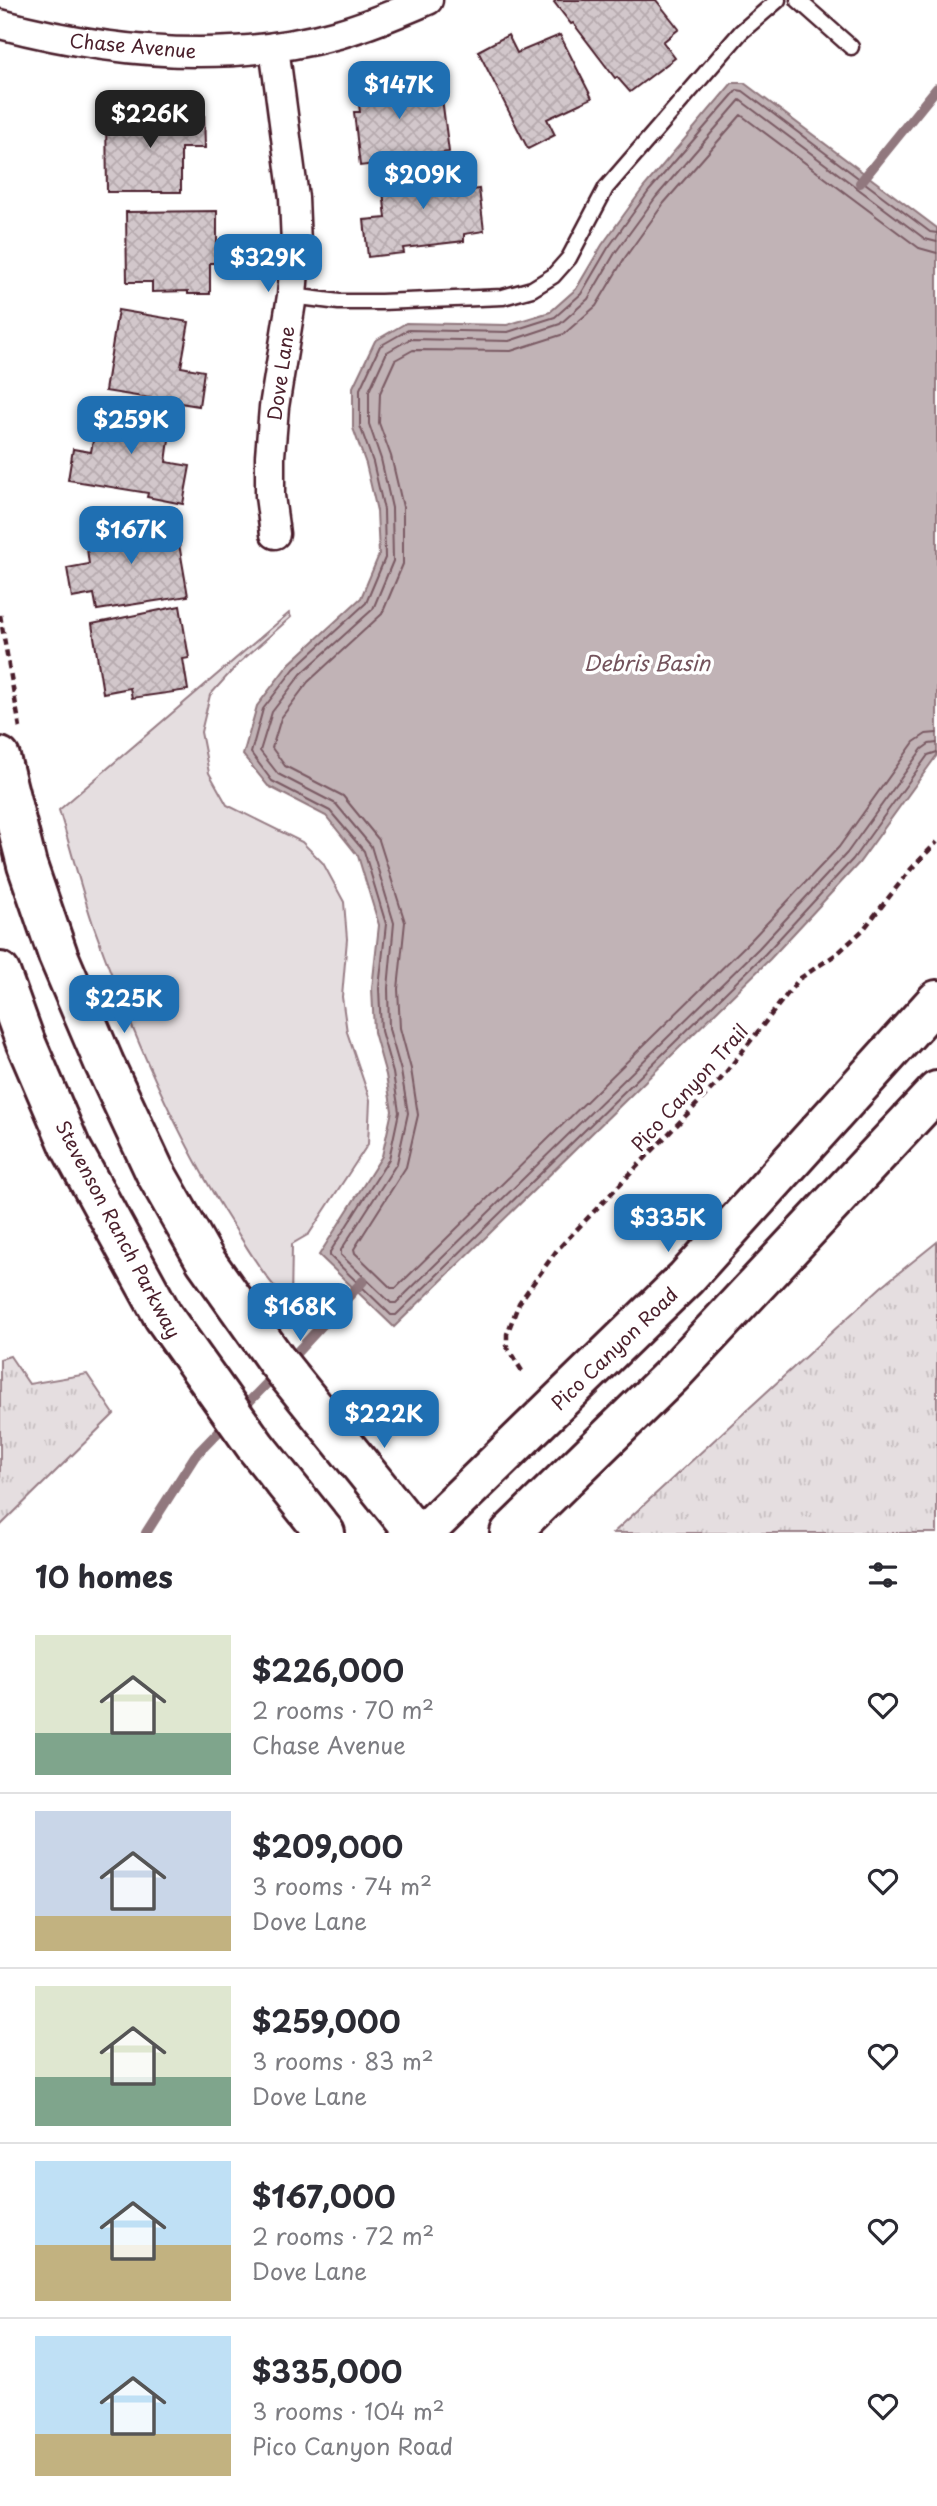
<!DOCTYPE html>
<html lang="en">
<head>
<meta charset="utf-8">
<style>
	:root { --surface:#fff; --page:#f2f2f3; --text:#2b2b33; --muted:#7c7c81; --line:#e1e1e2; --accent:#1f6fb2 }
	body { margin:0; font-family:"Playpen Sans",sans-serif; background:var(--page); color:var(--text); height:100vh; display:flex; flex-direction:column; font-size:26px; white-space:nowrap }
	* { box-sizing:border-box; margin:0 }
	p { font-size:23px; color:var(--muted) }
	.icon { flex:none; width:38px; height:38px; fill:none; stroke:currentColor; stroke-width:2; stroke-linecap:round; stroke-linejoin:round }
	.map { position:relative; height:1533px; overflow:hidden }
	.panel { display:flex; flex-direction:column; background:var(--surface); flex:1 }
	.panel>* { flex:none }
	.price { position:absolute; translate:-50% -60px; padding:0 16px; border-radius:14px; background:var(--accent); color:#fff; font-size:23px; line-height:46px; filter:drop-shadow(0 2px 4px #0008) }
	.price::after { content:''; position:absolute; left:50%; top:42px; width:21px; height:16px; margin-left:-10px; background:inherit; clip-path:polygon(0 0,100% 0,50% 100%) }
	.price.selected { background:#222; color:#fff }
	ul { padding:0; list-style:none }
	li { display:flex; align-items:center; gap:21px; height:175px; padding:0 35px }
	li+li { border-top:2px solid var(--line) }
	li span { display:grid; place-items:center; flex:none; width:196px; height:140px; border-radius:0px; color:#555 }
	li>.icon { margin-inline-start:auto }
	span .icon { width:84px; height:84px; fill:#fffc; stroke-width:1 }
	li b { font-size:30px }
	h2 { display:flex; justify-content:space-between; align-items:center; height:84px; padding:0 35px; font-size:30px }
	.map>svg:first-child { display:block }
	.grass { fill:url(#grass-tufts); stroke:#987e86; stroke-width:2 }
	.park { fill:#e5dee0; stroke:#987e86; stroke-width:2 }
	.water { fill:#c1b3b6; stroke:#91787e; stroke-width:2 }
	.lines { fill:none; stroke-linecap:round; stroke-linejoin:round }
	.shore { stroke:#7a5a63; stroke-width:2 }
	.stream { stroke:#91787e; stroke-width:10 }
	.building { fill:url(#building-cross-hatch); stroke:#4a1f2b; stroke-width:2 }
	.lane-casing { stroke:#4a1f2b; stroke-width:19 }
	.street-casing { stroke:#4a1f2b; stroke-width:33 }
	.secondary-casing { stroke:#4a1f2b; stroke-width:44 }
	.path { stroke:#4a1f2b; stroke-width:4.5; stroke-dasharray:7 5; stroke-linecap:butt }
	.lane { stroke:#fff; stroke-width:14 }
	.street { stroke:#fff; stroke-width:28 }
	.secondary { stroke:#fff; stroke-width:38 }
	.labels { text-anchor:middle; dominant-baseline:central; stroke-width:7; stroke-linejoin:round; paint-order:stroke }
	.street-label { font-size:19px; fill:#4a1f2b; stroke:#fff }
	.water-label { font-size:21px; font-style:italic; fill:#74535c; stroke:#fff }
</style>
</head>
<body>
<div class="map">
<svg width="937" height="1533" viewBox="0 0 937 1533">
	<defs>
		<pattern id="grass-tufts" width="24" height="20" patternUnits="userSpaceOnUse" patternTransform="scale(1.75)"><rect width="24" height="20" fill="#e5dee0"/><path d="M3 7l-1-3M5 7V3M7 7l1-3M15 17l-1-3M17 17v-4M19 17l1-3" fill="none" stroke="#c6bec0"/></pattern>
		<pattern id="building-cross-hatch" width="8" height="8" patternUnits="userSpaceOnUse" patternTransform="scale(1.75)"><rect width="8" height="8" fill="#d2c7cb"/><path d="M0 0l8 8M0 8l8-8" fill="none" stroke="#b6aaae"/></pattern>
	</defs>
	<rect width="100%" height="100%" fill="#fff"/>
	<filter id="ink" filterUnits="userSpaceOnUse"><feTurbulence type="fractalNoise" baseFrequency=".0143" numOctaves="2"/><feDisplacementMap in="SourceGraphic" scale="14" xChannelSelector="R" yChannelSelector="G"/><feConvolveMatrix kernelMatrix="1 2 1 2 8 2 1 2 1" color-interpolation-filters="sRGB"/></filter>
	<g filter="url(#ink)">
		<path class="grass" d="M 937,1242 L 937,1533 L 613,1533 L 881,1287 Z
			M 10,1356 L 29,1384 L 87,1374 L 114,1414 L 0,1526 L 0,1359 Z"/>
		<path class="park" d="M 289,613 L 291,617 L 238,664 L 210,695 L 201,732 L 209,773 L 227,805 L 302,842 L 323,863 L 344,902 L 347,939 L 342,997 L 347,1032 L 370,1100 L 368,1144 L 309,1234 L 292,1244 L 291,1304 C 267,1282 251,1254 234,1227 C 175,1135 131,1030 94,927 C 81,889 71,849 59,810 Z"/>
		<path class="water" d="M 732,83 L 744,83 L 937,228 L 937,755 L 859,863 L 770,959 L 394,1327 L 319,1255 L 382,1156 L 392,1111 L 386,1075 L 374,1032 L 372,988 L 379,925 L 358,856 L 326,816 L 268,786 L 243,755 L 257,706 L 289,664 L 361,598 L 379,555 L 377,511 L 366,464 L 353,428 L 353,387 L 375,341 L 406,323 L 507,325 L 550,312 L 576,289 L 602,245 L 644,187 Z"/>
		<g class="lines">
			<path class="shore" d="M 937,233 L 930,232 L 743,91 L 737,90 L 649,191 L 608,248 L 581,294 L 555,317 L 508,332 L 408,330 L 380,346 L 360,389 L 360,426 L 373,462 L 384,510 L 385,558 L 366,603 L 294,669 L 263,709 L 251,753 L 272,781 L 330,811 L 364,851 L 386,924 L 379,988 L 381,1031 L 393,1073 L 399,1112 L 389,1159 L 330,1252 L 330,1256 L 391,1315 L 396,1315 L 765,954 L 853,859 L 928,755 L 937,752
				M 937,242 L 925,239 L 740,100 L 656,197 L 615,253 L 588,299 L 560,324 L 509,341 L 410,339 L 387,352 L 369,391 L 369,424 L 381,459 L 392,508 L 393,561 L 373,609 L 301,674 L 272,712 L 260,751 L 278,774 L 336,804 L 371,846 L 394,923 L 388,988 L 389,1029 L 401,1071 L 408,1113 L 397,1163 L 341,1250 L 341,1255 L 391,1303 L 396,1303 L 759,948 L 847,853 L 922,749 L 929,744 L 937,743
				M 937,253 L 919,248 L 741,115 L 664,203 L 624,259 L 596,306 L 564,334 L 511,351 L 413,350 L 395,360 L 380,393 L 379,423 L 391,456 L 403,507 L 403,564 L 382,614 L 308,682 L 281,718 L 272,748 L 285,766 L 343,796 L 379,840 L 405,922 L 398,989 L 400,1028 L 411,1069 L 418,1115 L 406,1167 L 354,1249 L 355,1253 L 391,1288 L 396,1288 L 751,940 L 839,847 L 914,742 L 926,734 L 937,733"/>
			<path class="stream" d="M 860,183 L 937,88
				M 287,1363 L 363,1281
				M 241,1410 L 277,1373
				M 146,1533 L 195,1456 L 227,1423"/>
		</g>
		<path class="building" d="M 556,0 L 656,0 L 679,29 L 663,42 L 675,58 L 630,92 L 617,77 L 615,78 L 573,23 L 571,24 L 554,2 Z
			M 508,35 L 517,53 L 560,35 L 592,98 L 547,119 L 555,135 L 528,149 L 478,51 Z
			M 414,76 L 415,87 L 440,83 L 449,152 L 391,159 L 392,162 L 360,166 L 354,112 L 360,112 L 356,84 Z
			M 192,110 L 204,110 L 205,148 L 181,148 L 181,192 L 107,192 L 106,114 L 192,113 Z
			M 455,164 L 458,192 L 479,189 L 484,231 L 464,234 L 464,241 L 403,248 L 404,253 L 368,257 L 364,220 L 386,218 L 381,173 Z
			M 217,211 L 217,247 L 215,263 L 210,263 L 210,294 L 188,294 L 188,291 L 152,292 L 152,282 L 127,282 L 126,212 Z
			M 118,310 L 189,322 L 181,367 L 204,371 L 199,406 L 105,391 Z
			M 99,406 L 172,418 L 166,462 L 190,466 L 183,504 L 147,497 L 148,493 L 68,480 L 73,449 L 91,452 Z
			M 167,515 L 172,545 L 179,544 L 188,596 L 97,610 L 94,594 L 72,598 L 67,568 L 89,564 L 86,541 L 111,537 L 109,527 Z
			M 180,606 L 189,658 L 183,659 L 188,690 L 132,698 L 130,688 L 103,693 L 92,624 Z"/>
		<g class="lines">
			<g class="lane-casing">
				<path id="lane" d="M 798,0 L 851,47
					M 292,296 L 339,302 L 381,302 L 503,297 L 532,289 L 553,276 L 569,258 L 606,188 L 741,32 L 778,0"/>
			</g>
			<g class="street-casing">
				<path id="street" d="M 0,24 C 110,53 227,65 338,34 C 369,25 398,13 428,0
					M 274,47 L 294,198 L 296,244 L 292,296 L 274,407 L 270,456 L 270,496 L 275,534"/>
			</g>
			<g class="secondary-casing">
				<path id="secondary" d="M 0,757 L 27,865 L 58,955 L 104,1063 L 155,1172 L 205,1260 L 276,1360 L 415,1533
					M 0,972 L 25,1041 L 70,1146 L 163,1316 L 256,1447 L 325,1533
					M 424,1533 L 686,1278 L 937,1000
					M 510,1533 L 672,1375 L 937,1091"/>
			</g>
			<path class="path" d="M 0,615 L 20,728
				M 522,1371 L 507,1347 L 507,1334 L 519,1303 L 557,1250 L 720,1080 L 799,979 L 838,953 L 863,930 L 911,869 L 937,842"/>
			<use href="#lane" class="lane"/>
			<use href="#street" class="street"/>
			<use href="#secondary" class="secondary"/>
		</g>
	</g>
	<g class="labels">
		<g class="street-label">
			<text transform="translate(133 45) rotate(5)">Chase Avenue</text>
			<text transform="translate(280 373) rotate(-82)">Dove Lane</text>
			<text transform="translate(689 1087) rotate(-48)">Pico Canyon Trail</text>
			<text transform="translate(119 1229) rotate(62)">Stevenson Ranch Parkway</text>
			<text transform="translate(614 1348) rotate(-44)">Pico Canyon Road</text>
		</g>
		<g class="water-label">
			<text x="647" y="662">Debris Basin</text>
		</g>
	</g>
</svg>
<b class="price" style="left:399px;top:121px">$147K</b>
<b class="price selected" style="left:150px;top:150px">$226K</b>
<b class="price" style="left:423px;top:211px">$209K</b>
<b class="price" style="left:268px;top:294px">$329K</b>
<b class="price" style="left:131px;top:456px">$259K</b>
<b class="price" style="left:131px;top:566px">$167K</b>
<b class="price" style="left:124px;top:1035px">$225K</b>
<b class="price" style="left:668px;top:1254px">$335K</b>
<b class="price" style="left:300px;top:1343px">$168K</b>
<b class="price" style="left:384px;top:1450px">$222K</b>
</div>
<section class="panel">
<h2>10 homes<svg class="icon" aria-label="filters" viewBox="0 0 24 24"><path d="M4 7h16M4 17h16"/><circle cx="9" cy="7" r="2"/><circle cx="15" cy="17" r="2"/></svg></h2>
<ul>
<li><span style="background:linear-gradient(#dfe7d0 70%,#7fa58c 0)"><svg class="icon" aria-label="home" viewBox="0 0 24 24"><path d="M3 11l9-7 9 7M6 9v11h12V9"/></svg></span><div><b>$226,000</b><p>2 rooms · 70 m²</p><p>Chase Avenue</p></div><svg class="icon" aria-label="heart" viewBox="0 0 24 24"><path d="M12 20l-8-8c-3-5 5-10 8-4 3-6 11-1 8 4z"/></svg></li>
<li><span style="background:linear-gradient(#c9d6e8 75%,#c2b280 0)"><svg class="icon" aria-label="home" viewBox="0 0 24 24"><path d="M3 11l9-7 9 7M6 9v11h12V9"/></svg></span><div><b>$209,000</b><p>3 rooms · 74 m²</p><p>Dove Lane</p></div><svg class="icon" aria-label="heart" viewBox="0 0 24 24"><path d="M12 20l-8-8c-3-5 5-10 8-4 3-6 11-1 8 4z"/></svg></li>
<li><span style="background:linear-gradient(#dfe7d0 65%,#7fa58c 0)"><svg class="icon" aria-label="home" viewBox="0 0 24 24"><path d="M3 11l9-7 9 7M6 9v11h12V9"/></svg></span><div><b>$259,000</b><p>3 rooms · 83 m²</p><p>Dove Lane</p></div><svg class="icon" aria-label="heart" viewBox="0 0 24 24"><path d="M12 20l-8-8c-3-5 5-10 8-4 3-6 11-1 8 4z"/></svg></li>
<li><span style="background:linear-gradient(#bfe0f5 60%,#c2b280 0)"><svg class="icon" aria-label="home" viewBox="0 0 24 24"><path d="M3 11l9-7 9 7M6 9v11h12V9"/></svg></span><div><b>$167,000</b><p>2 rooms · 72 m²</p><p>Dove Lane</p></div><svg class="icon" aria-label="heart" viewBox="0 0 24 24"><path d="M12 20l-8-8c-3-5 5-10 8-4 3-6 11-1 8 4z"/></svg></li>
<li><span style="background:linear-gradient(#bfe0f5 70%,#c2b280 0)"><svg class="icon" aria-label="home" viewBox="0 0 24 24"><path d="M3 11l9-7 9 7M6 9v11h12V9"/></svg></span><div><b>$335,000</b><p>3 rooms · 104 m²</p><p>Pico Canyon Road</p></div><svg class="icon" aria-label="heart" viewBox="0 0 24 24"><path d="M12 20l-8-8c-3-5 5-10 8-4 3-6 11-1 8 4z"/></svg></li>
</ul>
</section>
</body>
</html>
